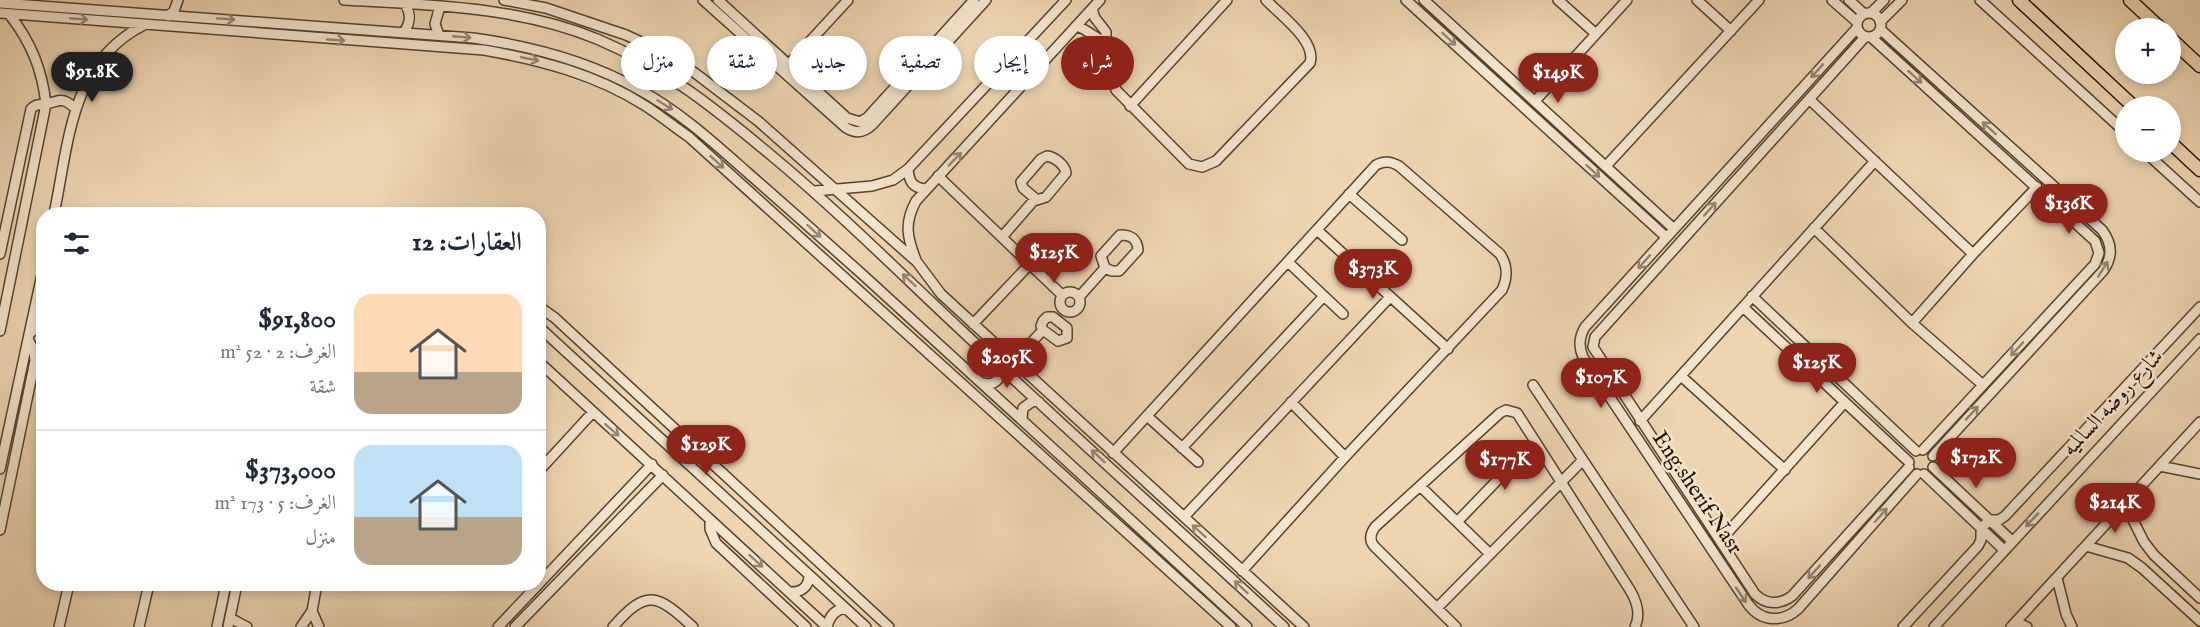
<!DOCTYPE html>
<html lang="ar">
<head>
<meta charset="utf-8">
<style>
	:root { --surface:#fff; --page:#f2f2f3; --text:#1f2937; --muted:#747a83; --line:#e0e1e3; --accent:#8f2418 }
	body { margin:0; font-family:"IM FELL English",Amiri,serif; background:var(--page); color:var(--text); direction:rtl; height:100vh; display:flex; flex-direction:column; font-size:22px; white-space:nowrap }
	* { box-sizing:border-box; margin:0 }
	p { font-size:20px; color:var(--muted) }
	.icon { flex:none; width:33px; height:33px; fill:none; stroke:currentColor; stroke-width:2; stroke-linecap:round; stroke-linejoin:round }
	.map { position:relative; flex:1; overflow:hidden; direction:ltr }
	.sheet { position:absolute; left:36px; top:207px; width:510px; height:384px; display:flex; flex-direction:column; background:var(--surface); border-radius:24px; box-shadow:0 3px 9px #0003; direction:rtl }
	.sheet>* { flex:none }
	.top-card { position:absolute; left:564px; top:36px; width:570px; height:54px; direction:rtl; display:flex; gap:12px }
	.fabs { position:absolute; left:2115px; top:18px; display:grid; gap:12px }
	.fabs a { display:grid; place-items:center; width:66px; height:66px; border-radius:50%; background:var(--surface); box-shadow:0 3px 9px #0003; font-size:30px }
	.price { position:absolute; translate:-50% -51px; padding:0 14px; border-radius:21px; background:var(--accent); color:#fff; font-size:20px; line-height:39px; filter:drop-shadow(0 2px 3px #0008) }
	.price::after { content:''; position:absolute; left:50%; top:36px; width:18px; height:14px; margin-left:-9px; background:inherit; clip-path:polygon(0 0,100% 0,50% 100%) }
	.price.on { background:#222; color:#fff }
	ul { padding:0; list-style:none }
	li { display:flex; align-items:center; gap:18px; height:150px; padding:0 24px }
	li+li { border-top:2px solid var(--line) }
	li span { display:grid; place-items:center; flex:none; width:168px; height:120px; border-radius:18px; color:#555 }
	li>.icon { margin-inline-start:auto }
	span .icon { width:72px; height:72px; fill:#fffc; stroke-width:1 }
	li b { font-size:26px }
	h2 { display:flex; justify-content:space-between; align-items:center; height:72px; padding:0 24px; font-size:26px }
	.pill { padding:0 21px; border-radius:27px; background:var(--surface); box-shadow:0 3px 9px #0003; font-size:21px; line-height:54px }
	.pill.on { background:var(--accent); color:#fff }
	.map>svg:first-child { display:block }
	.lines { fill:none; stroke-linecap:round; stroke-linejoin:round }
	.minor-casing { stroke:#54442f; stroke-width:12 }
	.major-casing { stroke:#211304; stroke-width:15 }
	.minor { stroke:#f3e4cc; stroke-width:9 }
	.major { stroke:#edd5b1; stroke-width:12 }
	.oneway { stroke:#948672 }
	.labels { text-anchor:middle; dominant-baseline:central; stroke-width:5; stroke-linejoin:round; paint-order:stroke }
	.street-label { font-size:22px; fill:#211304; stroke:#f3e4cc }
</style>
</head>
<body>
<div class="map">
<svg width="2200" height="627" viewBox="0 0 2200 627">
	<rect width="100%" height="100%" fill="#edd5b1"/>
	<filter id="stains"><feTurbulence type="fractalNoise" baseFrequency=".00333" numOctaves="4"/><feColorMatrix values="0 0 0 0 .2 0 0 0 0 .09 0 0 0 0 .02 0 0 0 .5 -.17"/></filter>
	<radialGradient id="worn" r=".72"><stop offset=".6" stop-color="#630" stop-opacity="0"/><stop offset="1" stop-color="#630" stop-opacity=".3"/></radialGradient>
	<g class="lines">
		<g class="minor-casing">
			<path id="minor" d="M 344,0 C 429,5 517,6 597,39 C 664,67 717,110 772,156 C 838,211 898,271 961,330 C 1067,430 1177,528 1284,627
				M 504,0 L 546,8 L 626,35 L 652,47 L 695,73 L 758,121 L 917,262 L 941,294 L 1304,627
				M 703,0 L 845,127 C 855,134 864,133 873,124 L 986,0
				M 718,0 L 847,118 L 860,122 L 867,118 L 974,0
				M 1406,0 L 1666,237
				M 1424,0 L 1674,229
				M 1558,0 L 1596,34
				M 1697,0 L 1731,31
				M 1832,0 L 1857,22
				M 1849,0 L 1864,14
				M 1980,0 L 2126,133
				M 0,3 L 473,38 C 531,46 586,60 638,89 C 679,111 713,142 748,173 C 787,207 825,241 863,275 C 992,392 1119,509 1247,627
				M 1092,9 L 1095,18 L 1106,32 L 1106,42 L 1112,60 L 1113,77 L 1116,90 L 1189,164 L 1202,167 L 1216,161 L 1310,63 C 1317,41 1280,15 1266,0
				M1857 25a12 12 0 1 1 24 0a12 12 0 1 1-24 0Z
				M 0,13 L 484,50 C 540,60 595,74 644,105 C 660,115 674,127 689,137 L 1231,627
				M 1871,13 L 1884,0
				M 168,16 L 174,11 L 178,0
				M 1880,22 L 1902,0
				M 1076,26 C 1088,29 1095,39 1106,42
				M 1857,28 L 1585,327 C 1579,337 1578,346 1583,357 L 1748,604 C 1761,622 1782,623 1798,609 L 1917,474
				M 1880,29 L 2102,230 C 2112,243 2113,257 2103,271 L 1933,456
				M 404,32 C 411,22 411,14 405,4
				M 439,35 L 435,24 L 440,6
				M 1865,37 L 1595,337 L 1593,347 L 1755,594 C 1766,605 1780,605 1792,596 L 1909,467
				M 1871,37 L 2095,241 L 2099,253 L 2095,264 L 1923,450
				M 789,64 L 848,0
				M 1809,99 L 1973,254
				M 1535,101 L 1627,0
				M 1130,106 L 1227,0
				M 2145,152 L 2200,202
				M 1047,156 C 1055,157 1065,165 1066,173 L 1046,197 L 1037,200 L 1023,188 L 1021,182 L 1041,159 Z
				M 1606,166 L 1759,0
				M 908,169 C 909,182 913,188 926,189
				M 938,176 L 1062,295
				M 815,191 L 872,186 L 893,180 L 908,169 L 1066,0
				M 1349,194 L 1402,240
				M 54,214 C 69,143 70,62 144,25
				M 1814,228 L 1912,323 L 1983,385
				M 1317,230 L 1448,349
				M 1120,235 C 1132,235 1137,239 1138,250 L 1119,271 L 1112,271 L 1105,268 L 1101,256 Z
				M 1002,237 L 1035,199
				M 0,254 L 31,109 C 36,104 38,105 44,104 C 60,102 61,95 76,109
				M 916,260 C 907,237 904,223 916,201 L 1100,0
				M 1288,262 L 1343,314
				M1060 302a10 10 0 1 1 20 0a10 10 0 1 1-20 0Z
				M 1752,296 L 1916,451
				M 1079,297 L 1105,268
				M 538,306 L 555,318 L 889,627
				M 1743,307 L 1909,462
				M 1047,317 L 1053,317 L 1067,328 L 1067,338 L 1058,341 L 1043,330 L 1041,326 L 1043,321 Z
				M 1912,323 L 1973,254 L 2037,187
				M 973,324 L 1030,264
				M 538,326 L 866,627
				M 0,331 L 46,104 C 42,69 31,42 9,14
				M 29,334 L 44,322
				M 1029,345 L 1043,330
				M 538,361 L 827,627
				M 1681,376 L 1785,470
				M 983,383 C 996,386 1003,378 999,365
				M 1533,385 L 1694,627
				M 1291,402 L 1345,457
				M 1147,416 L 1198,462
				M 1022,419 L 1023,408 L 1033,401 L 1039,402
				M 1640,421 L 1875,161
				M 1182,448 L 1324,296
				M 1113,453 L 1376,165 C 1385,161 1390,161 1399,166 L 1500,254 C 1508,266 1508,277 1502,290 L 1345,457 L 1242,571
				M 2160,466 L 2200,474
				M 1933,467 L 2012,541
				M 0,469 L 44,265
				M 538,472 L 593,412
				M 1924,474 L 2004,550
				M 1420,486 L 1490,554
				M 2125,504 L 2144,542 L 2154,555 L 2200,598
				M 1184,517 L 1390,297
				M 710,520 L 710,529 L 716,543 L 806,627
				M 1457,522 L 1535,441
				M 0,530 L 35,361 L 34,351 L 28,339
				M 1720,541 L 1845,402
				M 2086,546 L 2128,558 L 2142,568 L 2200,621
				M 2057,578 L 2066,614 L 2072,627
				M 789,592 C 801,593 809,587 809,575
				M 1437,608 L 1583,460
				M 312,611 L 319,627
				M 230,618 L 247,627
				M 2016,622 L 2027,627
				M 59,627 L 69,584
				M 139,627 L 149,584
				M 217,627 L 226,584
				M 228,627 L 237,584
				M 301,627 L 312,611 L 317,584
				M 498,627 L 652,464
				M 515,627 L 663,475
				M 613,627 C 647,588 657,594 693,627
				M 827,627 C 829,617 834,610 845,608
				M 1456,627 L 1374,546 C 1369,540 1370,534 1375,527 L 1500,413 L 1506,410 L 1517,413 L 1630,590 C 1637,602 1641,614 1635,627
				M 1903,627 L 1978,546 L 1981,540 L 1981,529 L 1989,520 L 1999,520 L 2005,516 L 2200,307
				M 1934,627 L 2200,339
				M 2011,627 L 2200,422"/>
		</g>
		<g class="major-casing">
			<path id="major" d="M 2019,0 L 2133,106
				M 2130,0 L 2160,28
				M 2170,38 L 2200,66
				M 2170,142 L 2200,170"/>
		</g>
		<use href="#minor" class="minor"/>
		<use href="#major" class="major"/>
	</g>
	<defs><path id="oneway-shaft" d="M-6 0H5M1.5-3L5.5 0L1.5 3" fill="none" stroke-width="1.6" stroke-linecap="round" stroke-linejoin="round" transform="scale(1.5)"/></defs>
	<g class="oneway">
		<use href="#oneway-shaft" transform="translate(79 19) rotate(4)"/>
		<use href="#oneway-shaft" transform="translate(226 19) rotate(4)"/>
		<use href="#oneway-shaft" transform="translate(462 37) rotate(5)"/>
		<use href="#oneway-shaft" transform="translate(1449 39) rotate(42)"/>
		<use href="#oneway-shaft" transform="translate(336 40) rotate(4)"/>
		<use href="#oneway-shaft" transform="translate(530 59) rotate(11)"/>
		<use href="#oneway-shaft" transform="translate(1817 71) rotate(132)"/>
		<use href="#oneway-shaft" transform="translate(1915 77) rotate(42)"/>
		<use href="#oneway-shaft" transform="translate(665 105) rotate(32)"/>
		<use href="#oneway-shaft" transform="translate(1989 128) rotate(-138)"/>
		<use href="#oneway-shaft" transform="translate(955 159) rotate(-46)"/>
		<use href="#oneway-shaft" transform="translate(717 162) rotate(42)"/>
		<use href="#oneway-shaft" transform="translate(1593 171) rotate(42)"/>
		<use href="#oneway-shaft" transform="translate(1710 209) rotate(-48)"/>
		<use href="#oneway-shaft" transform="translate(814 231) rotate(42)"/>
		<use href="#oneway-shaft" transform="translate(1644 262) rotate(132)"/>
		<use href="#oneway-shaft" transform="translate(2103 269) rotate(-57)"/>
		<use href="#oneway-shaft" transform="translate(909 280) rotate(-137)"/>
		<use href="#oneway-shaft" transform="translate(2017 349) rotate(133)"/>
		<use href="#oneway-shaft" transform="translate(1972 413) rotate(-47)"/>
		<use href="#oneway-shaft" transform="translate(612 430) rotate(41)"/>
		<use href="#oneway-shaft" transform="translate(1098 456) rotate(-137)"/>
		<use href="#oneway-shaft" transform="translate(1881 515) rotate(-49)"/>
		<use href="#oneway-shaft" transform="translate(2032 520) rotate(133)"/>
		<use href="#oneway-shaft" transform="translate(1199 531) rotate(-138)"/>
		<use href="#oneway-shaft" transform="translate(756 561) rotate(42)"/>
		<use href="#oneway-shaft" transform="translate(1814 572) rotate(132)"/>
		<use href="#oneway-shaft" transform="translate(1241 587) rotate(-137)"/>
		<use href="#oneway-shaft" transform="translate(1741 595) rotate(56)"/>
	</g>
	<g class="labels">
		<g class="street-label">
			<text transform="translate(2113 403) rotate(-47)">شارع روضه السالميه</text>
			<text transform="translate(1697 493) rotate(56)">Eng.sherif Nasr</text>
		</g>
	</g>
	<rect width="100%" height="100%" filter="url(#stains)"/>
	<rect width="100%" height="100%" fill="url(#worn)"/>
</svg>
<div class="fabs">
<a>+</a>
<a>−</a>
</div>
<b class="price on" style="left:92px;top:103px">$91.8K</b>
<b class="price" style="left:1558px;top:104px">$149K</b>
<b class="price" style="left:2069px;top:235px">$136K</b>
<b class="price" style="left:1054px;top:284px">$125K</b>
<b class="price" style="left:1373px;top:300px">$373K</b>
<b class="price" style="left:1007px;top:389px">$205K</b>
<b class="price" style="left:1817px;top:394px">$125K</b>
<b class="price" style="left:1601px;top:409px">$107K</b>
<b class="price" style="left:706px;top:476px">$129K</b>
<b class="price" style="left:1976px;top:489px">$172K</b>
<b class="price" style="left:1505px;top:491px">$177K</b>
<b class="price" style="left:2115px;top:534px">$214K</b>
<div class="top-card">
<a class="pill on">شراء</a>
<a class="pill">إيجار</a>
<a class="pill">تصفية</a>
<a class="pill">جديد</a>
<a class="pill">شقة</a>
<a class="pill">منزل</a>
</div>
<section class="sheet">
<h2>العقارات: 12<svg class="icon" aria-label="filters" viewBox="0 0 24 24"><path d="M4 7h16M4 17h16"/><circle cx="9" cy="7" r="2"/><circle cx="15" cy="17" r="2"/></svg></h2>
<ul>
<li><span style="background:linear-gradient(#ffd9b3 65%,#b9a48a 0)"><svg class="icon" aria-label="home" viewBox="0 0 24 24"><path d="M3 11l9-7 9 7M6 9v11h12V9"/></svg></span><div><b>$91,800</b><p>الغرف: 2 · 52 m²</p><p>شقة</p></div></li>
<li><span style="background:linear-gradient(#bfe0f5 60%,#b9a48a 0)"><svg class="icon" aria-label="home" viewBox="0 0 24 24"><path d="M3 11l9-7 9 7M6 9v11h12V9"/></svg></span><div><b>$373,000</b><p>الغرف: 5 · 173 m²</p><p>منزل</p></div></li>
</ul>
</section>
</div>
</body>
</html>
